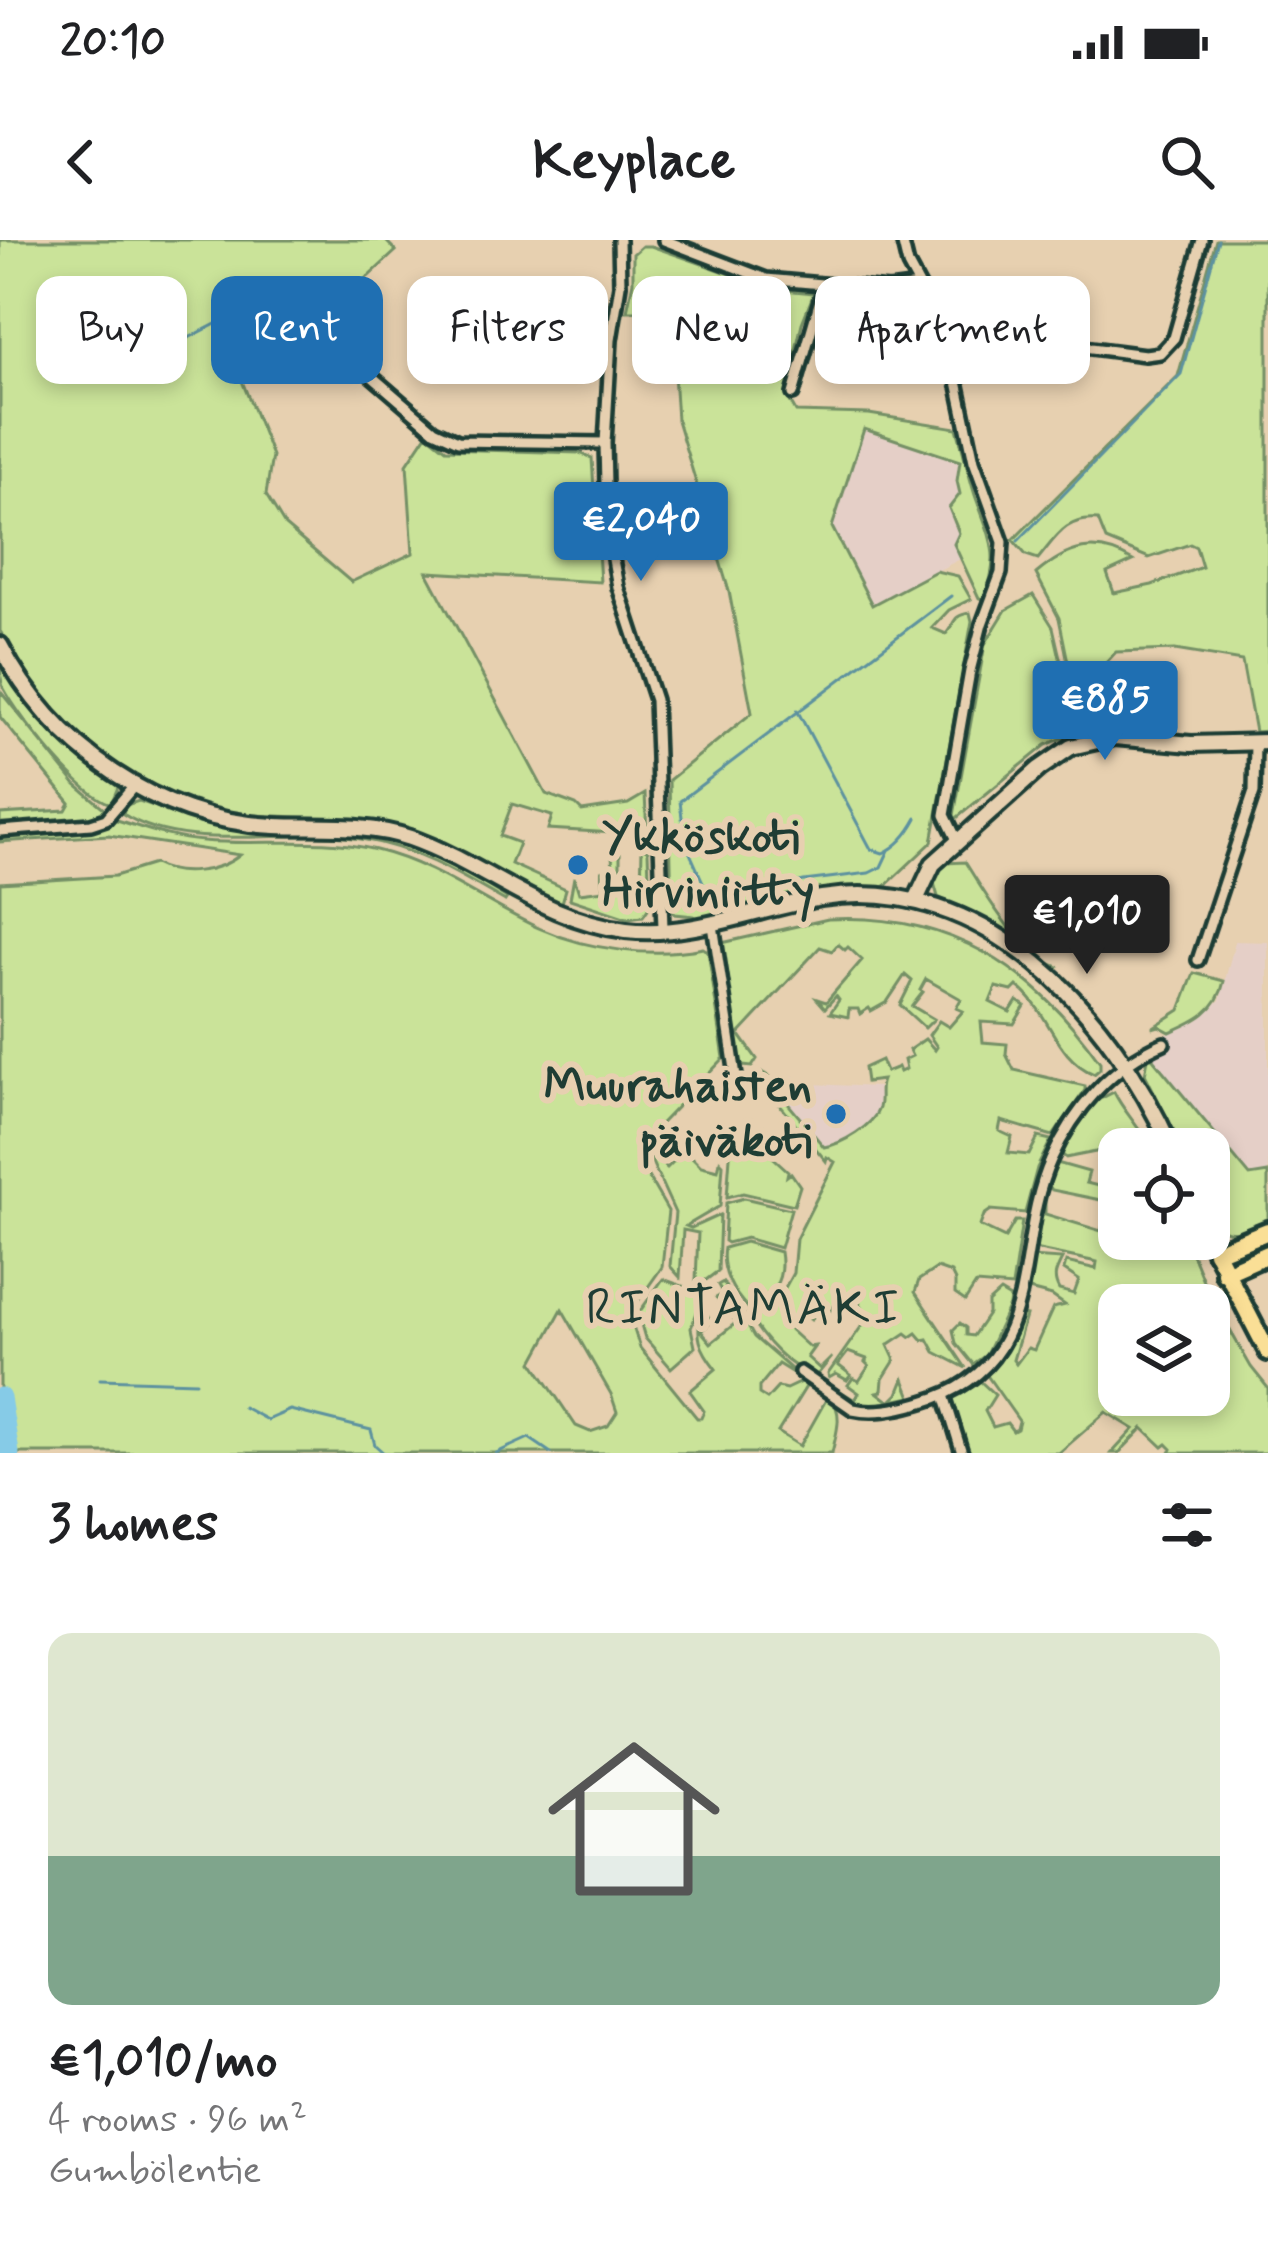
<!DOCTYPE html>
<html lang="en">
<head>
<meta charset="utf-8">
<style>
	:root { --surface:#fff; --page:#f2f2f2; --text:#202124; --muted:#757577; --line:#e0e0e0; --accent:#1f6fb2 }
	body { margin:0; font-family:Mynerve,sans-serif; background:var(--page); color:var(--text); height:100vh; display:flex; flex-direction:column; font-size:45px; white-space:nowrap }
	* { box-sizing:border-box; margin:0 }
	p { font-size:39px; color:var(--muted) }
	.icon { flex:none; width:66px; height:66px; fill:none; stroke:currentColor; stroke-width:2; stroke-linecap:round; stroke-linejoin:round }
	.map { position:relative; height:1213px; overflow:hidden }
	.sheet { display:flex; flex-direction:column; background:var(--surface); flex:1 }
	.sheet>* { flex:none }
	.guide { position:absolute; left:36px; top:36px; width:1197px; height:108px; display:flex; gap:24px }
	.buttons { position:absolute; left:1098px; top:888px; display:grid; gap:24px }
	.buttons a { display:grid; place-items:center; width:132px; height:132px; border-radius:24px; background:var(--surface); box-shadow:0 6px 18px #0003; font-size:60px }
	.price { position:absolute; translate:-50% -102px; padding:0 27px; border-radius:12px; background:var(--accent); color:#fff; font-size:39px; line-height:78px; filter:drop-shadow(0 3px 6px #0008) }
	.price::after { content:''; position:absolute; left:50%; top:72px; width:36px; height:27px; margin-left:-18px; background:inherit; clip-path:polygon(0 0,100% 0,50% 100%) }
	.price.current { background:#222; color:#fff }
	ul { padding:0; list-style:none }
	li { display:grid; align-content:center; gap:24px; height:636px; padding:0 48px }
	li+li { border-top:3px solid var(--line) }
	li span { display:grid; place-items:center; height:372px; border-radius:24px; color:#555 }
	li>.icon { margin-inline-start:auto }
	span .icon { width:216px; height:216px; fill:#fffc; stroke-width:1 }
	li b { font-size:51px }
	h2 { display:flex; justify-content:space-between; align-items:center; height:144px; padding:0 48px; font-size:51px }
	.pill { padding:0 42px; border-radius:24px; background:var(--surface); box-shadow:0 6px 18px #0003; font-size:42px; line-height:108px }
	.pill.current { background:var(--accent); color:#fff }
	.status { display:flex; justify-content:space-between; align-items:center; height:84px; padding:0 60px; background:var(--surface); direction:ltr }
	.status svg { height:33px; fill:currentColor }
	header { display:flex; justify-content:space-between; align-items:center; height:156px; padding:0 48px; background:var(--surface); font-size:54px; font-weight:700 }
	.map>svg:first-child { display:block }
	.built { fill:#e5cfc7 }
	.green { fill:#cae399; stroke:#749066; stroke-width:3; fill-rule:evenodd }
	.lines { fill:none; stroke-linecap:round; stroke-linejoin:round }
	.stream { stroke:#5d929f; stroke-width:3 }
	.river { stroke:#86cbe7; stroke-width:21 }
	.street-casing { stroke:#1f3d34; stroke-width:18 }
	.secondary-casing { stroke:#1f3d34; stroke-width:22 }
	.primary-casing { stroke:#1f3d34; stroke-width:24 }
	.highway-casing { stroke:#1f3d34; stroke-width:26 }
	.street { stroke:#e7d0b0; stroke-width:9 }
	.secondary { stroke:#e7d0b0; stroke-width:14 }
	.primary { stroke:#fadf96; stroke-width:15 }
	.highway { stroke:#fadf96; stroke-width:16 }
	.poi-dot { fill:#1f6fb2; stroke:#e7d0b0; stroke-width:4.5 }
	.labels { text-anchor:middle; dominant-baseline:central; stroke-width:12; stroke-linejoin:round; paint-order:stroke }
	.poi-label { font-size:48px; font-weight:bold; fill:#1f3d34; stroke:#e7d0b0; text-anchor:start }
	.neighbourhood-label { font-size:51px; letter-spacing:3px; fill:#1f3d34; stroke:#e7d0b0 }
</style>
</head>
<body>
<div class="status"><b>20:10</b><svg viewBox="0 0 49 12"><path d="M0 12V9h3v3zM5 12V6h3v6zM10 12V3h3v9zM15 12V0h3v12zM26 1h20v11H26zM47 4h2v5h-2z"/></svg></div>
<header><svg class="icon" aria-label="back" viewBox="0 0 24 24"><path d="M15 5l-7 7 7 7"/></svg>Keyplace<svg class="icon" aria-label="search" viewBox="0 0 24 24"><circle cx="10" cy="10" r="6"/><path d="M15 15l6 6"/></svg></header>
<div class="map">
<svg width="1268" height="1213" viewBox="0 0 1268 1213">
	<rect width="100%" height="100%" fill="#e7d0b0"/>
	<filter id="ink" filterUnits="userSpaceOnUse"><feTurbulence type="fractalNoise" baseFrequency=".00833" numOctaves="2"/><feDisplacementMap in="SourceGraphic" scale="24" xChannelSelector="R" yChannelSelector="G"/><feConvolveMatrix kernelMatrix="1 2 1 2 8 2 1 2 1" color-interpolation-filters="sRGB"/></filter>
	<g filter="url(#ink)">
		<path class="built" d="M 863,189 L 960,221 L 969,263 L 964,317 L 872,365 L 831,288 Z
			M 1235,701 L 1268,702 L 1268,933 L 1251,937 L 1149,814 L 1170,792 L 1198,780 L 1220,760 Z
			M 790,835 L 811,844 L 878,847 L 881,864 L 874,878 L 839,905 L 825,908 L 775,847 Z"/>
		<path class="green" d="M 0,0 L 385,0 L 396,11 L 317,84 L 294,78 L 245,113 L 238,131 L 272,216 L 266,255 L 285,286 L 351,342 L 413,313 L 407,224 L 427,194 L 446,209 L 580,213 L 592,218 L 600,342 L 427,332 L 546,554 L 576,565 L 582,571 L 628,564 L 645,554 L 647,595 L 548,589 L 552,576 L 512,564 L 500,596 L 519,603 L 511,624 L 566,649 L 562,663 L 533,655 L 413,592 L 368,580 L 231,574 L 181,561 L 106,520 L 45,463 L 0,391 Z
			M 1216,0 L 1268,0 L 1268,491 L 1255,492 L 1242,421 L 1175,410 L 1116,412 L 1075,456 L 1059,378 L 1036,334 C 1068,307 1096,298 1133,321 L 1107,333 L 1114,353 L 1152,345 L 1202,327 L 1196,307 L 1190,304 L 1149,318 L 1106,300 L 1098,280 C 1066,277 1057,296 1038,319 L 1026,315 L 1013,300 L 1178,136 Z
			M 642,6 L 651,6 L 774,49 L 814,53 L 802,83 L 786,154 L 796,172 L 869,174 L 957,188 C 963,210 968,233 975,255 C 990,298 1002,313 984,359 L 979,358 L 954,304 L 959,293 L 949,268 L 960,254 L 957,241 L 960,221 L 864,189 L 832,287 L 872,365 L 936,331 L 958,336 L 971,359 L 949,370 L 932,388 L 946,394 C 955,384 952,375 970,373 L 972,381 L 932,602 L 882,649 L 819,652 L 700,680 L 694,676 L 675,674 L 672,670 L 669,540 L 752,473 L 729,351 L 677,180 L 670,71 L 627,71 L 633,42 L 633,14 Z
			M 1033,355 L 1053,387 L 1077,492 L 1046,505 L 953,581 L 985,404 L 1006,370 Z
			M 0,419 L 37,473 L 76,513 L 118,547 L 111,564 C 79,554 20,478 3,447 C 0,438 0,429 0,419 Z
			M 0,451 L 76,545 L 105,569 L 104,574 L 84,581 L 0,586 L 0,574 L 66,570 L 70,563 L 0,477 Z
			M 139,561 L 213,586 L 360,593 L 398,602 L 454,625 L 507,658 L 505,661 C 459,634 414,607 361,599 C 288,587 187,615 123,574 L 126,565 Z
			M 114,579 C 143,588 172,599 203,601 C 260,606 320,596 376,610 C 438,625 485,664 541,689 C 588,710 653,718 703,708 L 708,711 L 724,818 L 639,906 L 643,928 L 668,971 L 662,1027 L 629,1074 L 640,1108 L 697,1178 L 701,1178 L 704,1171 L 690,1151 L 716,1129 C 700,1109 694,1095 703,1070 L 712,1081 L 701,1091 L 711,1103 L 737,1082 L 716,1058 L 723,1054 L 718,1045 L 723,1042 L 754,1097 L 791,1129 L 791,1132 L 778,1124 L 759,1147 L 759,1154 L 767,1159 L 778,1147 L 786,1149 L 801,1142 L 807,1145 L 778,1192 L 800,1206 L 827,1158 L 831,1158 C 844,1174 836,1194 832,1213 L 0,1213 L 0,643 L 115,636 L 154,624 C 178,637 218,633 240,615 L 109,595 L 0,602 L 0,594 L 86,589 ZM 562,1069 L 611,1154 L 617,1172 L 608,1186 L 590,1192 L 576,1186 L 533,1122 Z
			M 642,607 L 648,611 L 650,666 L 643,676 L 627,678 L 570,659 L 574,637 L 579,653 L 604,650 L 602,631 L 613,629 L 612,615 L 620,614 L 620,648 L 641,648 Z
			M 965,622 C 988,658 1016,710 1058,727 L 1054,731 L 1006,693 L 938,657 L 932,636 L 945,623 Z
			M 828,679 C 948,672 1033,727 1100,822 L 1100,829 L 1094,834 C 1054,817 1050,771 1017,746 L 1012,751 L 996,747 L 990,762 L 1010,772 L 1017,761 L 1025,766 L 1014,784 L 981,782 L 983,802 L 1007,804 L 1006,814 L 1014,830 L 1085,846 L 1085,850 L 1053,896 L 1001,881 L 999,891 L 1012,897 L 1008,913 L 1029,915 L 1038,897 L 1051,900 L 1037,928 L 1025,973 L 991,970 L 984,975 L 980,986 L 1005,998 L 1015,981 L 1022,981 L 1012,1047 L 976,1044 L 965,1061 L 955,1054 L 955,1041 L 951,1033 L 937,1028 L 919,1040 L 915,1052 L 966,1128 L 935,1112 L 928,1099 L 923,1100 L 917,1093 L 911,1097 L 906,1093 L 888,1105 L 895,1120 L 883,1139 L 882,1151 L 877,1152 L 890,1162 L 898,1154 L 904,1139 L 911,1157 L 861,1168 L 829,1148 L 832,1146 L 855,1160 L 859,1153 L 848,1145 L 853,1138 L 859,1141 L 869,1126 L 865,1122 L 867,1119 L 848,1112 L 838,1125 L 851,1135 L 847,1140 L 836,1134 L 829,1138 L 828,1134 L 868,1077 L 857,1058 L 850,1065 L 841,1058 L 822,1080 L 815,1075 L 811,1080 L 801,1072 L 787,1087 L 809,1107 L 815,1106 L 807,1117 L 820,1129 L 832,1117 L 817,1135 C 789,1130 762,1098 748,1074 L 781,1055 L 793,1033 L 796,999 L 835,922 L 827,917 L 826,921 L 779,864 L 782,860 L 763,836 L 754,843 L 751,837 L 761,832 L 781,843 L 775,848 L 824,907 C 842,904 873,886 879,868 C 882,858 878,850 882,840 L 866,842 L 864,828 L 881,820 L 886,832 L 898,827 L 900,832 L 906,829 L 904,820 L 912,816 L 909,810 L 925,799 L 935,810 L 937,807 L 929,795 L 939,781 L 949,787 L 963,771 L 956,768 L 961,759 L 926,739 L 920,750 L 923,752 L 912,766 L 934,779 L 925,788 L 900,765 L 912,741 L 905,735 L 887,762 L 871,771 L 869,768 L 860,774 L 858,769 L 849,769 L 848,777 L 830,773 L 839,760 L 836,756 L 825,768 L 817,759 L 826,762 L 862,720 L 848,707 L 845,710 L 838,704 L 832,711 L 820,707 L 739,794 L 757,819 L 752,827 L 743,826 L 738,817 L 722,703 Z
			M 1194,733 L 1224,741 C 1218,771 1196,781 1170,792 L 1159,786 L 1152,788 L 1180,770 Z
			M 1149,814 L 1250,936 L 1268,933 L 1268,984 C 1196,1012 1209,961 1209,909 L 1183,909 L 1145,834 Z
			M 1114,852 C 1124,873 1141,887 1150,909 L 1119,909 L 1119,999 L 1186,999 L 1207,1050 L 1251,1127 L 1268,1148 L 1268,1213 L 1170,1213 L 1172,1209 L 1167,1204 L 1163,1207 L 1143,1188 L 1119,1213 L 1112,1213 L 1134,1189 L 1106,1172 L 1059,1213 L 966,1213 L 952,1162 L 954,1155 L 980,1141 L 995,1155 L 985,1171 L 993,1187 L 1007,1183 L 1013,1191 L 1017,1189 L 1019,1181 L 986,1134 L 1021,1075 L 1026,1076 L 1013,1120 L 1016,1124 L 1028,1108 L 1034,1110 L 1053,1068 L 1065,1065 L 1052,1056 L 1029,1050 L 1031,1017 L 1062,1019 C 1056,1031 1052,1037 1059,1050 L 1074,1054 L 1079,1040 L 1064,1030 L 1066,1022 L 1096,1029 L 1097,1022 L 1034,1009 L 1033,1004 L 1045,954 L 1045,974 L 1101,991 L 1106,975 L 1115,968 L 1115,963 L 1052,950 L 1047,943 L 1057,923 L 1089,932 L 1086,943 L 1102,947 L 1111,909 L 1066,918 L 1059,912 L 1092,863 ZM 1119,1065 L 1209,1065 L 1209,1155 L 1119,1155 Z
			M 731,903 L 766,911 L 788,931 L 787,936 L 791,933 L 800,946 L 794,965 L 743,953 L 727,957 Z
			M 685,910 L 701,926 L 718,930 L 720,921 L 723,924 L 720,966 L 686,986 L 691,988 L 720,975 L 718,1031 L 702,1043 L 696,1041 L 698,993 L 683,990 L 680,1037 L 670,1026 L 675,973 L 651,920 L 651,914 L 667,928 Z
			M 744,958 L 791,969 L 780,1008 L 746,998 L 727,1003 L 724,1001 L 726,963 Z
			M 745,1002 L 780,1012 C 785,1043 773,1053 748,1068 C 733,1053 720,1030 724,1008 Z
			M 663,1039 L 704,1054 L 691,1088 L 695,1107 L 671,1128 L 645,1098 L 638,1074 Z
			M 1000,1052 L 1010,1058 L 1009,1066 L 986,1115 L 973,1124 L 956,1103 L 953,1090 L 960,1083 L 966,1088 L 966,1095 L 973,1096 L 988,1074 L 988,1063 Z"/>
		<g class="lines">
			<path class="stream" d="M 179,103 L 297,42
				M 1018,301 L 1181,134 L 1218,0
				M 797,470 L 871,609 L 883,613 C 899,606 909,593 917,578
				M 889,610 L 881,627 L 869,633 L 804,641 L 717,662 L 711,660 L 685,602 L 680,561 L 951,356
				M 100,1139 L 196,1142
				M 243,1167 L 267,1180 L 290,1170 L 371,1190 L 375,1205 L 384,1213
				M 496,1213 L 529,1198 L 551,1213"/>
			<path class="river" d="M 0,1158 L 9,1213"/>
			<g class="street-casing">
				<path id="street" d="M 619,0 L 620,45 L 611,100 L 605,203 L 607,286 L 618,347 L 655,460 L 663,688
					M 664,0 L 766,39 L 889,50 L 919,46
					M 902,0 L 908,25 L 948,99 L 974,221 L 1003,302 L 1001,333 L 982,384 L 970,431 L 945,575 L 958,602
					M 948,99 L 976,93 L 1145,115 L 1160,113 L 1174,98 L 1202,0
					M 266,117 L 303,101 L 332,102 L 434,190 L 458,201 L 605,203
					M 793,154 L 824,46
					M 0,591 L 91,584 L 106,579 L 134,546
					M 713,685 L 736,836
					M 1198,720 L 1254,552 L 1255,503
					M 800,1132 L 853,1169 C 878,1175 912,1166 935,1158 C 1046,1118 1012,1006 1051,920 C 1074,869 1112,825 1164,803
					M 944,1155 L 962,1213"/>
			</g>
			<g class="secondary-casing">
				<path id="secondary" d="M 0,405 C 53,508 158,581 275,586 C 321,588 366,583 410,598 C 486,625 543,680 626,690 C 693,698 757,668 822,658 C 986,633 1111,773 1172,909
					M 916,660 L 933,624 L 1039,529 L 1071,507 L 1115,497 L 1191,504 L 1268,502"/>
			</g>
			<g class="primary-casing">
				<path id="primary" d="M 1216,1012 L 1268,1112"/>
			</g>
			<g class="highway-casing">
				<path id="highway" d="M 1216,1012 L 1268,991
					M 1225,1033 L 1268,1014"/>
			</g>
			<use href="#street" class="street"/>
			<use href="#secondary" class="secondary"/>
			<use href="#primary" class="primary"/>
			<use href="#highway" class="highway"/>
		</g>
	</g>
	<g class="poi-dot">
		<circle cx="578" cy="625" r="12"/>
		<circle cx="836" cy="874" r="12"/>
	</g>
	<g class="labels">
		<g class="poi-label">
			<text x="602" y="597">Ykköskoti<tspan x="602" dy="55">Hirviniitty</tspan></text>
			<text x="812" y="846" text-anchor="end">Muurahaisten<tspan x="812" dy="55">päiväkoti</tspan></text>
		</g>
		<g class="neighbourhood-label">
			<text x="744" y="1070">RINTAMÄKI</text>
		</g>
	</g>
</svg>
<div class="buttons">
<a><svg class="icon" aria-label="locate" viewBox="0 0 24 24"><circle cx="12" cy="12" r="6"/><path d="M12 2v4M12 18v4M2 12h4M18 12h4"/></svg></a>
<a><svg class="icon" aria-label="layers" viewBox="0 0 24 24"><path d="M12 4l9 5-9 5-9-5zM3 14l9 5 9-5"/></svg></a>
</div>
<b class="price" style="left:641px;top:344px">€2,040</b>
<b class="price" style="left:1105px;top:523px">€885</b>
<b class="price current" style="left:1087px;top:737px">€1,010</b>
<div class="guide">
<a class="pill">Buy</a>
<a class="pill current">Rent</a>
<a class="pill">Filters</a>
<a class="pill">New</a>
<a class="pill">Apartment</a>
</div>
</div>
<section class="sheet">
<h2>3 homes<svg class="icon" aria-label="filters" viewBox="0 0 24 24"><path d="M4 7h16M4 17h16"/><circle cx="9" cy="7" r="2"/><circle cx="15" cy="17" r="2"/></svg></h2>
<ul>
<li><span style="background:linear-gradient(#dfe7d0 60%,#7fa58c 0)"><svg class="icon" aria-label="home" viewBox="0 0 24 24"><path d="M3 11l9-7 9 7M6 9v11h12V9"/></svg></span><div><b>€1,010/mo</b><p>4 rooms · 96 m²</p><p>Gumbölentie</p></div></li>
</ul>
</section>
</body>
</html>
